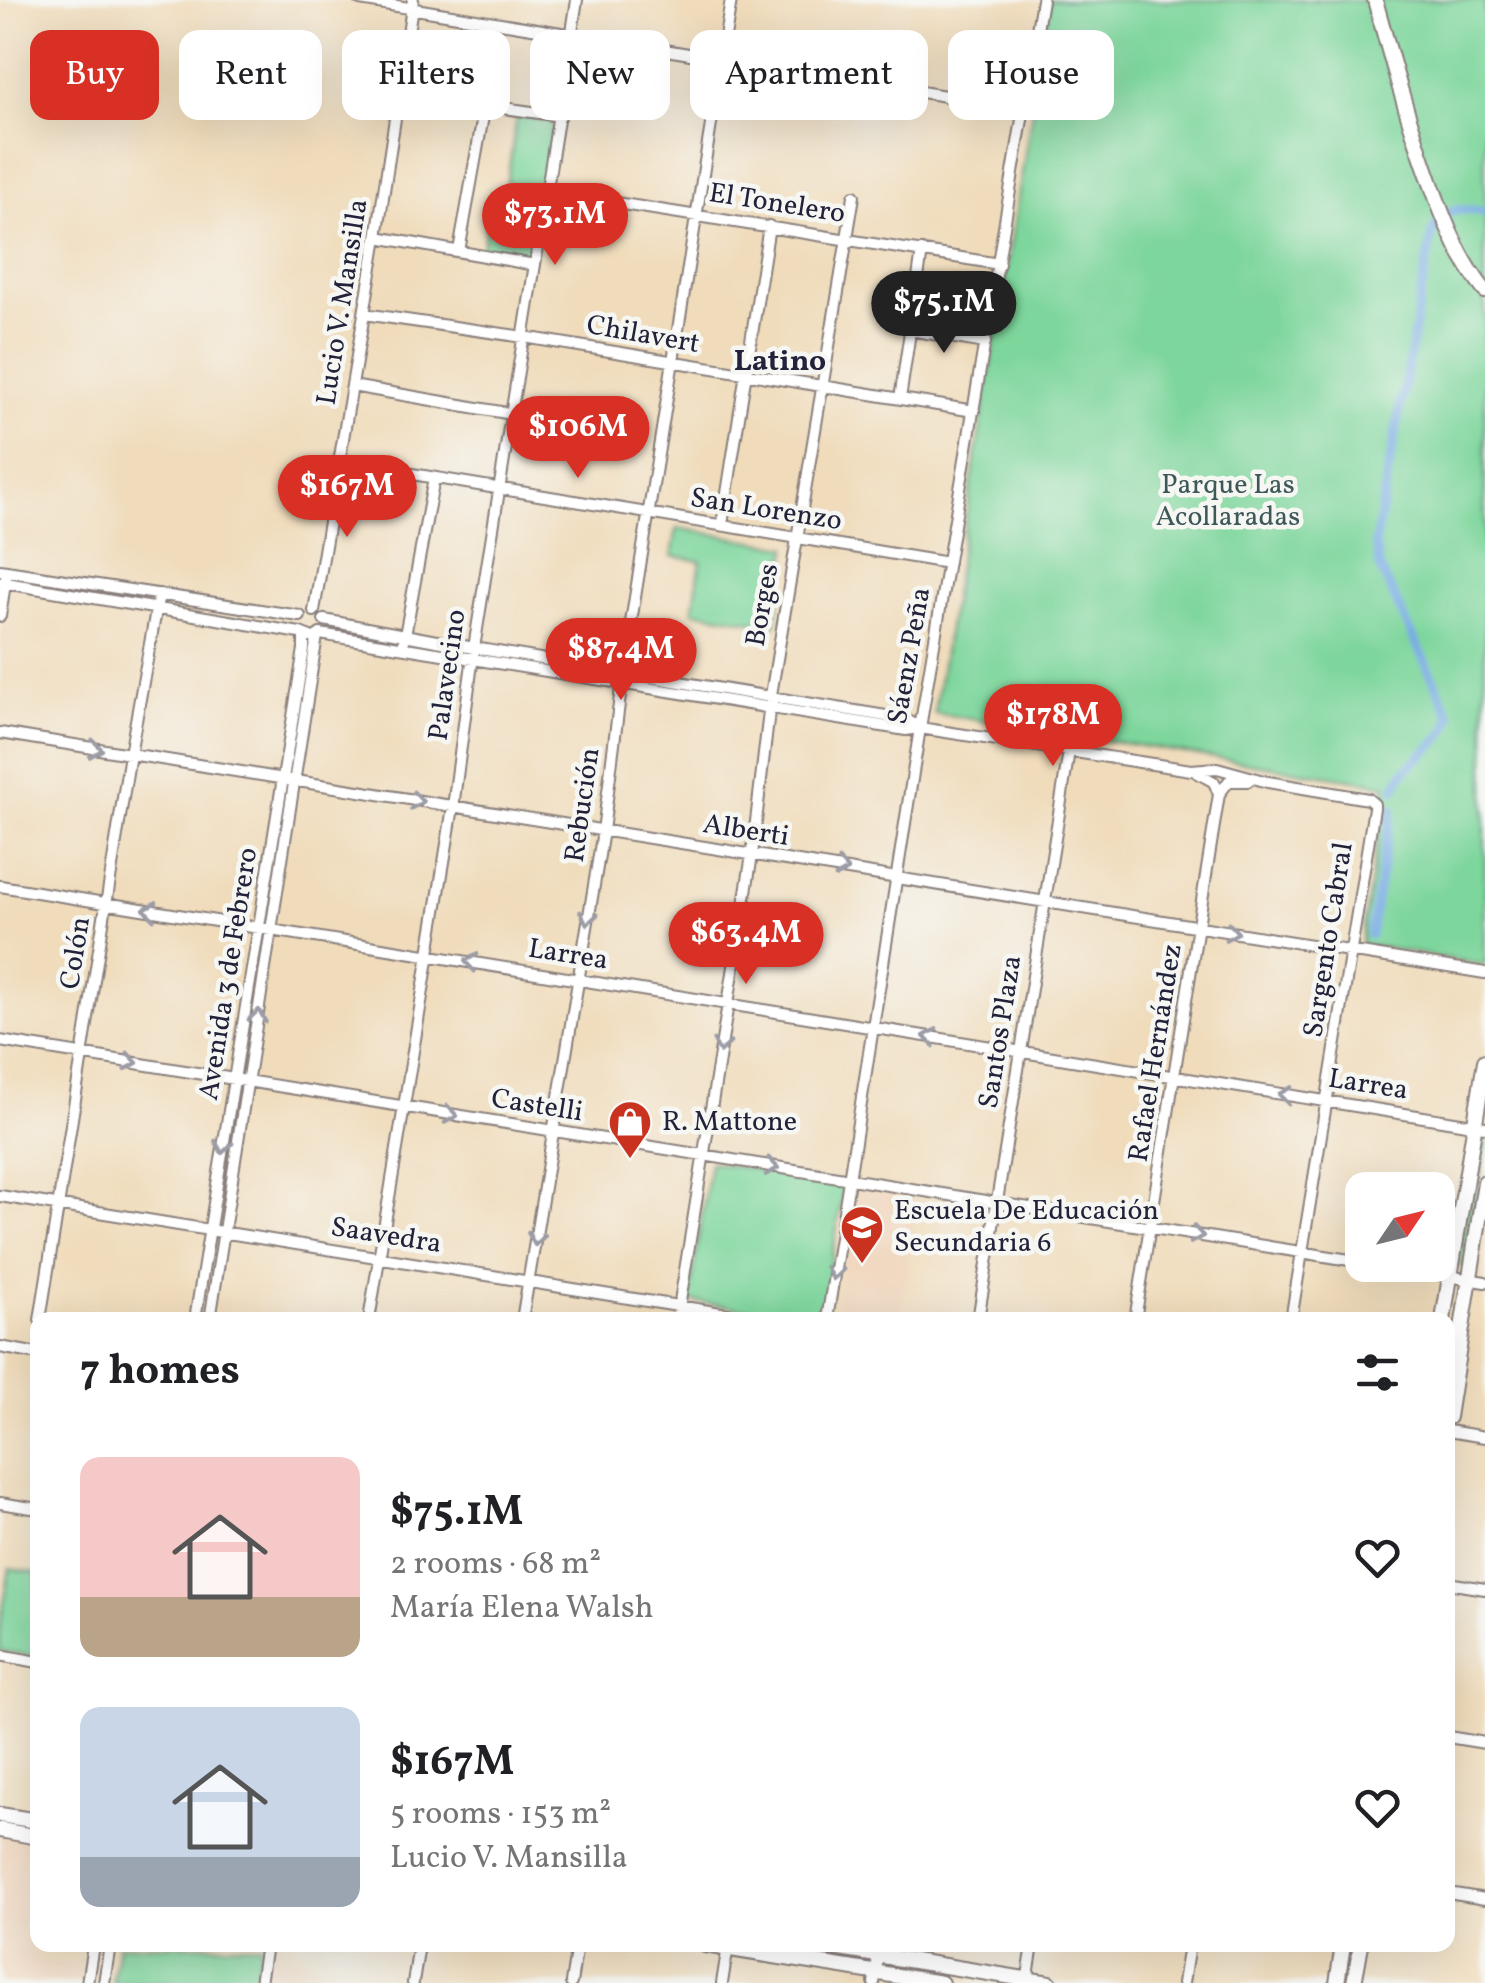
<!DOCTYPE html>
<html lang="en">
<head>
<meta charset="utf-8">
<style>
	:root { --surface:#fff; --page:#f2f2f2; --text:#202124; --muted:#757577; --accent:#d93025 }
	body { margin:0; font-family:Vollkorn,serif; background:var(--page); color:var(--text); height:100vh; display:flex; flex-direction:column; font-size:38px; white-space:nowrap }
	* { box-sizing:border-box; margin:0 }
	p { font-size:32px; color:var(--muted) }
	.icon { flex:none; width:55px; height:55px; fill:none; stroke:currentColor; stroke-width:2; stroke-linecap:round; stroke-linejoin:round }
	.map { position:relative; flex:1; overflow:hidden }
	.side { position:absolute; left:30px; top:1312px; width:1425px; height:640px; display:flex; flex-direction:column; background:var(--surface); border-radius:20px; box-shadow:0 10px 40px #0002 }
	.side>* { flex:none }
	.top-card { position:absolute; left:30px; top:30px; width:1425px; height:90px; display:flex; gap:20px }
	.needle { width:65px; rotate:55deg }
	.controls { position:absolute; left:1345px; top:1172px; display:grid; gap:20px }
	.controls a { display:grid; place-items:center; width:110px; height:110px; border-radius:20px; background:var(--surface); box-shadow:0 10px 40px #0002; font-size:50px }
	.price { position:absolute; translate:-50% -85px; padding:0 22px; border-radius:35px; background:var(--accent); color:#fff; font-size:32px; line-height:65px; filter:drop-shadow(0 2px 5px #0008) }
	.price::after { content:''; position:absolute; left:50%; top:60px; width:30px; height:22px; margin-left:-15px; background:inherit; clip-path:polygon(0 0,100% 0,50% 100%) }
	.price.active { background:#222; color:#fff }
	ul { padding:0; list-style:none }
	li { display:flex; align-items:center; gap:30px; height:250px; padding:0 50px }
	li span { display:grid; place-items:center; flex:none; width:280px; height:200px; border-radius:20px; color:#555 }
	li>.icon { margin-inline-start:auto }
	span .icon { width:120px; height:120px; fill:#fffc; stroke-width:1 }
	li b { font-size:42px }
	h2 { display:flex; justify-content:space-between; align-items:center; height:120px; padding:0 50px; font-size:42px }
	.pill { padding:0 35px; border-radius:20px; background:var(--surface); box-shadow:0 10px 40px #0002; font-size:35px; line-height:90px }
	.pill.active { background:var(--accent); color:#fff }
	.map>svg:first-child { display:block }
	.built { fill:#f0d5bc }
	.green { fill:#7dd69b; stroke:#507c6b; stroke-width:2.5 }
	.lines { fill:none; stroke-linecap:round; stroke-linejoin:round }
	.canal { stroke:#78abe5; stroke-width:9 }
	.minor-casing { stroke:#897f7b; stroke-width:14 }
	.major-casing { stroke:#897f7b; stroke-width:18 }
	.minor { stroke:#fff; stroke-width:10 }
	.major { stroke:#fff; stroke-width:14 }
	.oneway { stroke:#9c9ca7 }
	.labels { text-anchor:middle; dominant-baseline:central; stroke-width:9; stroke-linejoin:round; paint-order:stroke }
	.street-label { font-size:28px; fill:#22223b; stroke:#f6f6f2 }
	.park-label { font-size:28px; fill:#3d5858; stroke:#f6f6f2 }
	.poi-label { font-size:28px; fill:#22223b; stroke:#f6f6f2; text-anchor:start }
	.neighbourhood-label { font-size:30px; font-weight:bold; fill:#22223b; stroke:#f6f6f2 }
</style>
</head>
<body>
<div class="map">
<svg width="1485" height="1983" viewBox="0 0 1485 1983">
	<rect width="100%" height="100%" fill="#f6f6f2"/>
	<filter id="ink" filterUnits="userSpaceOnUse"><feTurbulence type="fractalNoise" baseFrequency=".01" numOctaves="2"/><feDisplacementMap in="SourceGraphic" scale="20" xChannelSelector="R" yChannelSelector="G"/><feConvolveMatrix kernelMatrix="1 2 1 2 8 2 1 2 1" color-interpolation-filters="sRGB"/></filter>
	<filter id="wash" filterUnits="userSpaceOnUse"><feTurbulence type="fractalNoise" baseFrequency=".0048" numOctaves="4" result="noise"/><feDisplacementMap in="SourceGraphic" scale="40" xChannelSelector="R" yChannelSelector="G"/><feGaussianBlur stdDeviation="2.25" result="paint"/><feColorMatrix in="noise" values="0 0 0 0 0 0 0 0 0 0 0 0 0 0 0 0 0 1.4 0 .05"/><feComposite in="paint" operator="in"/></filter>
	<g filter="url(#wash)">
		<rect width="100%" height="100%" fill="#f0dcbb"/>
		<path class="built" d="M 854,1189 L 918,1199 L 900,1320 L 835,1320 Z
			M 0,1836 L 33,1842 L 21,1933 L 36,1958 L 81,1969 L 79,1983 L 0,1983 Z
			M 272,1955 L 333,1966 L 330,1983 L 267,1983 Z"/>
		<path class="green" d="M 1050,0 L 1485,0 L 1485,965 L 1361,944 L 1386,785 L 934,713 Z
			M 517,116 L 553,122 L 532,259 L 482,251 L 487,219 L 501,220 Z
			M 677,528 L 788,547 L 775,625 L 693,611 L 701,561 L 672,556 Z
			M 1478,1135 L 1485,1136 L 1485,1147 L 1466,1266 L 1458,1265 Z
			M 710,1162 L 844,1185 L 822,1320 L 689,1301 Z
			M 10,1568 L 37,1573 L 37,1657 L 0,1651 L 0,1625 Z
			M 118,1945 L 261,1945 L 255,1983 L 112,1983 Z"/>
		<g class="lines">
			<path class="canal" d="M 1395,789 C 1403,759 1446,748 1451,716 L 1380,568 L 1375,544 L 1432,233 C 1446,207 1458,207 1485,212
				M 1370,935 L 1392,809"/>
		</g>
	</g>
	<g filter="url(#ink)">
		<g class="lines">
			<g class="minor-casing">
				<path id="minor" d="M 360,0 L 1025,109
					M 398,93 L 560,116
					M 547,192 L 999,264
					M 377,237 L 535,265
					M 459,251 L 485,105
					M 364,314 L 524,337 L 974,411
					M 910,330 L 985,343
					M 352,386 L 512,414
					M 900,399 L 922,251
					M 340,462 L 948,563
					M 722,525 L 769,226
					M 0,570 L 300,616
					M 0,582 L 300,633 L 310,637
					M 314,611 L 377,237 L 413,0
					M 0,616 L 6,577
					M 324,620 L 474,648 L 904,719 L 920,727
					M 320,634 L 906,730 L 920,728 L 1191,770 L 1217,768 L 1268,782 L 1368,799 L 1374,804 L 1374,808 L 1291,1320
					M 404,641 L 434,478
					M 0,733 L 1485,973
					M 1196,772 L 1214,782 L 1219,794
					M 0,886 L 1485,1127
					M 0,1041 L 1362,1262
					M 0,1196 L 764,1320
					M 1380,1265 L 1485,1282
					M 40,1320 L 130,754 L 159,594
					M 195,1320 L 304,649 L 304,636
					M 210,1320 L 317,636
					M 369,1320 L 453,807 L 474,648 L 577,0
					M 522,1320 L 603,831 L 623,672 L 731,0
					M 677,1320 L 752,855 L 771,695 L 854,196
					M 827,1320 L 920,728 L 1042,0
					M 978,1320 L 1069,751
					M 1135,1320 L 1219,794 L 1229,781 L 1248,781
					M 0,1347 L 38,1354
					M 1448,1431 L 1485,1437
					M 0,1503 L 38,1509
					M 1448,1583 L 1485,1589
					M 0,1655 L 38,1662
					M 1448,1737 L 1485,1743
					M 1448,1893 L 1485,1899
					M 1027,1982 L 1033,1945
					M 87,1983 L 93,1945
					M 104,1983 L 110,1945
					M 260,1983 L 266,1945
					M 413,1983 L 419,1945
					M 571,1983 L 577,1945
					M 722,1983 L 728,1946
					M 874,1983 L 880,1945
					M 1183,1983 L 1189,1945"/>
			</g>
			<g class="major-casing">
				<path id="major" d="M 1375,0 C 1391,58 1407,116 1427,172 C 1442,215 1457,256 1485,291
					M 1443,1320 L 1485,1061
					M 1448,1417 L 1485,1182
					M 0,1815 L 38,1821
					M 0,1830 L 38,1837
					M 705,1945 L 941,1983
					M 815,1945 L 1050,1983
					M 1337,1983 L 1343,1945
					M 1354,1983 L 1361,1945"/>
			</g>
			<use href="#minor" class="minor"/>
			<use href="#major" class="major"/>
		</g>
		<defs><path id="oneway-chevron" d="M-2-3.5L2.5 0L-2 3.5" fill="none" stroke-width="1.6" stroke-linecap="round" stroke-linejoin="round" transform="scale(2.5)"/></defs>
		<g class="oneway">
			<use href="#oneway-chevron" transform="translate(96 749) rotate(9)"/>
			<use href="#oneway-chevron" transform="translate(417 801) rotate(9)"/>
			<use href="#oneway-chevron" transform="translate(842 869) rotate(9)"/>
			<use href="#oneway-chevron" transform="translate(150 910) rotate(-171)"/>
			<use href="#oneway-chevron" transform="translate(588 918) rotate(99)"/>
			<use href="#oneway-chevron" transform="translate(1232 932) rotate(9)"/>
			<use href="#oneway-chevron" transform="translate(471 962) rotate(-171)"/>
			<use href="#oneway-chevron" transform="translate(258 1016) rotate(-81)"/>
			<use href="#oneway-chevron" transform="translate(930 1037) rotate(-171)"/>
			<use href="#oneway-chevron" transform="translate(721 1046) rotate(99)"/>
			<use href="#oneway-chevron" transform="translate(131 1062) rotate(9)"/>
			<use href="#oneway-chevron" transform="translate(1285 1095) rotate(-171)"/>
			<use href="#oneway-chevron" transform="translate(451 1115) rotate(9)"/>
			<use href="#oneway-chevron" transform="translate(223 1147) rotate(99)"/>
			<use href="#oneway-chevron" transform="translate(772 1167) rotate(9)"/>
			<use href="#oneway-chevron" transform="translate(1197 1235) rotate(9)"/>
			<use href="#oneway-chevron" transform="translate(536 1239) rotate(99)"/>
			<use href="#oneway-chevron" transform="translate(834 1273) rotate(99)"/>
		</g>
	</g>
	<defs>
		<g id="shop-pin" transform="scale(2.25)"><path d="M0 17L-7.5 6A9.5 9.5 0 1 1 7.5 6Z" fill="#c8321e" stroke="#f6f6f2"/><path d="M-5-2.5h2.3a2.7 3.5 0 0 1 5.4 0H5L5.5 6h-11ZM-1.5-2.5h3a1.5 2.3 0 0 0-3 0Z" fill="#fff"/></g>
		<g id="school-pin" transform="scale(2.25)"><path d="M0 17L-7.5 6A9.5 9.5 0 1 1 7.5 6Z" fill="#c8321e" stroke="#f6f6f2"/><path d="M0-5L7-2L0 1L-7-2ZM-4 1L0 2.5L4 1V4Q0 6-4 4Z" fill="#fff"/></g>
	</defs>
	<g fill-rule="evenodd">
		<use href="#shop-pin" x="630" y="1122"/>
		<use href="#school-pin" x="862" y="1227"/>
	</g>
	<g class="labels">
		<g class="street-label">
			<text transform="translate(777 204) rotate(9)">El Tonelero</text>
			<text transform="translate(343 302) rotate(-81)">Lucio V. Mansilla</text>
			<text transform="translate(643 335) rotate(10)">Chilavert</text>
			<text transform="translate(766 510) rotate(9)">San Lorenzo</text>
			<text transform="translate(763 605) rotate(-80)">Borges</text>
			<text transform="translate(910 656) rotate(-80)">Sáenz Peña</text>
			<text transform="translate(448 675) rotate(-82)">Palavecino</text>
			<text transform="translate(583 805) rotate(-82)">Rebución</text>
			<text transform="translate(746 831) rotate(9)">Alberti</text>
			<text transform="translate(1329 940) rotate(-81)">Sargento Cabral</text>
			<text transform="translate(76 953) rotate(-81)">Colón</text>
			<text transform="translate(568 955) rotate(9)">Larrea</text>
			<text transform="translate(229 974) rotate(-81)">Avenida 3 de Febrero</text>
			<text transform="translate(1001 1032) rotate(-81)">Santos Plaza</text>
			<text transform="translate(1156 1053) rotate(-81)">Rafael Hernández</text>
			<text transform="translate(1368 1085) rotate(9)">Larrea</text>
			<text transform="translate(537 1106) rotate(9)">Castelli</text>
			<text transform="translate(386 1236) rotate(9)">Saavedra</text>
		</g>
		<g class="park-label">
			<text x="1228" y="485">Parque Las<tspan x="1228" dy="32">Acollaradas</tspan></text>
		</g>
		<g class="poi-label">
			<text x="662" y="1122">R. Mattone</text>
			<text x="894" y="1211">Escuela De Educación<tspan x="894" dy="32">Secundaria 6</tspan></text>
		</g>
		<g class="neighbourhood-label">
			<text x="780" y="362">Latino</text>
		</g>
	</g>
</svg>
<div class="controls">
<a><svg class="needle" viewBox="-14 -14 28 28"><path d="M0-13l5 13h-10z" fill="#e53935"/><path d="M0 13l5-13h-10z" fill="#757577"/></svg></a>
</div>
<b class="price" style="left:555px;top:268px">$73.1M</b>
<b class="price active" style="left:944px;top:356px">$75.1M</b>
<b class="price" style="left:578px;top:481px">$106M</b>
<b class="price" style="left:347px;top:540px">$167M</b>
<b class="price" style="left:621px;top:703px">$87.4M</b>
<b class="price" style="left:1053px;top:769px">$178M</b>
<b class="price" style="left:746px;top:987px">$63.4M</b>
<div class="top-card">
<a class="pill active">Buy</a>
<a class="pill">Rent</a>
<a class="pill">Filters</a>
<a class="pill">New</a>
<a class="pill">Apartment</a>
<a class="pill">House</a>
</div>
<section class="side">
<h2>7 homes<svg class="icon" aria-label="filters" viewBox="0 0 24 24"><path d="M4 7h16M4 17h16"/><circle cx="9" cy="7" r="2"/><circle cx="15" cy="17" r="2"/></svg></h2>
<ul>
<li><span style="background:linear-gradient(#f6c9c9 70%,#b9a48a 0)"><svg class="icon" aria-label="home" viewBox="0 0 24 24"><path d="M3 11l9-7 9 7M6 9v11h12V9"/></svg></span><div><b>$75.1M</b><p>2 rooms · 68 m²</p><p>María Elena Walsh</p></div><svg class="icon" aria-label="heart" viewBox="0 0 24 24"><path d="M12 20l-8-8c-3-5 5-10 8-4 3-6 11-1 8 4z"/></svg></li>
<li><span style="background:linear-gradient(#c9d6e8 75%,#9aa5b1 0)"><svg class="icon" aria-label="home" viewBox="0 0 24 24"><path d="M3 11l9-7 9 7M6 9v11h12V9"/></svg></span><div><b>$167M</b><p>5 rooms · 153 m²</p><p>Lucio V. Mansilla</p></div><svg class="icon" aria-label="heart" viewBox="0 0 24 24"><path d="M12 20l-8-8c-3-5 5-10 8-4 3-6 11-1 8 4z"/></svg></li>
</ul>
</section>
</div>
</body>
</html>
